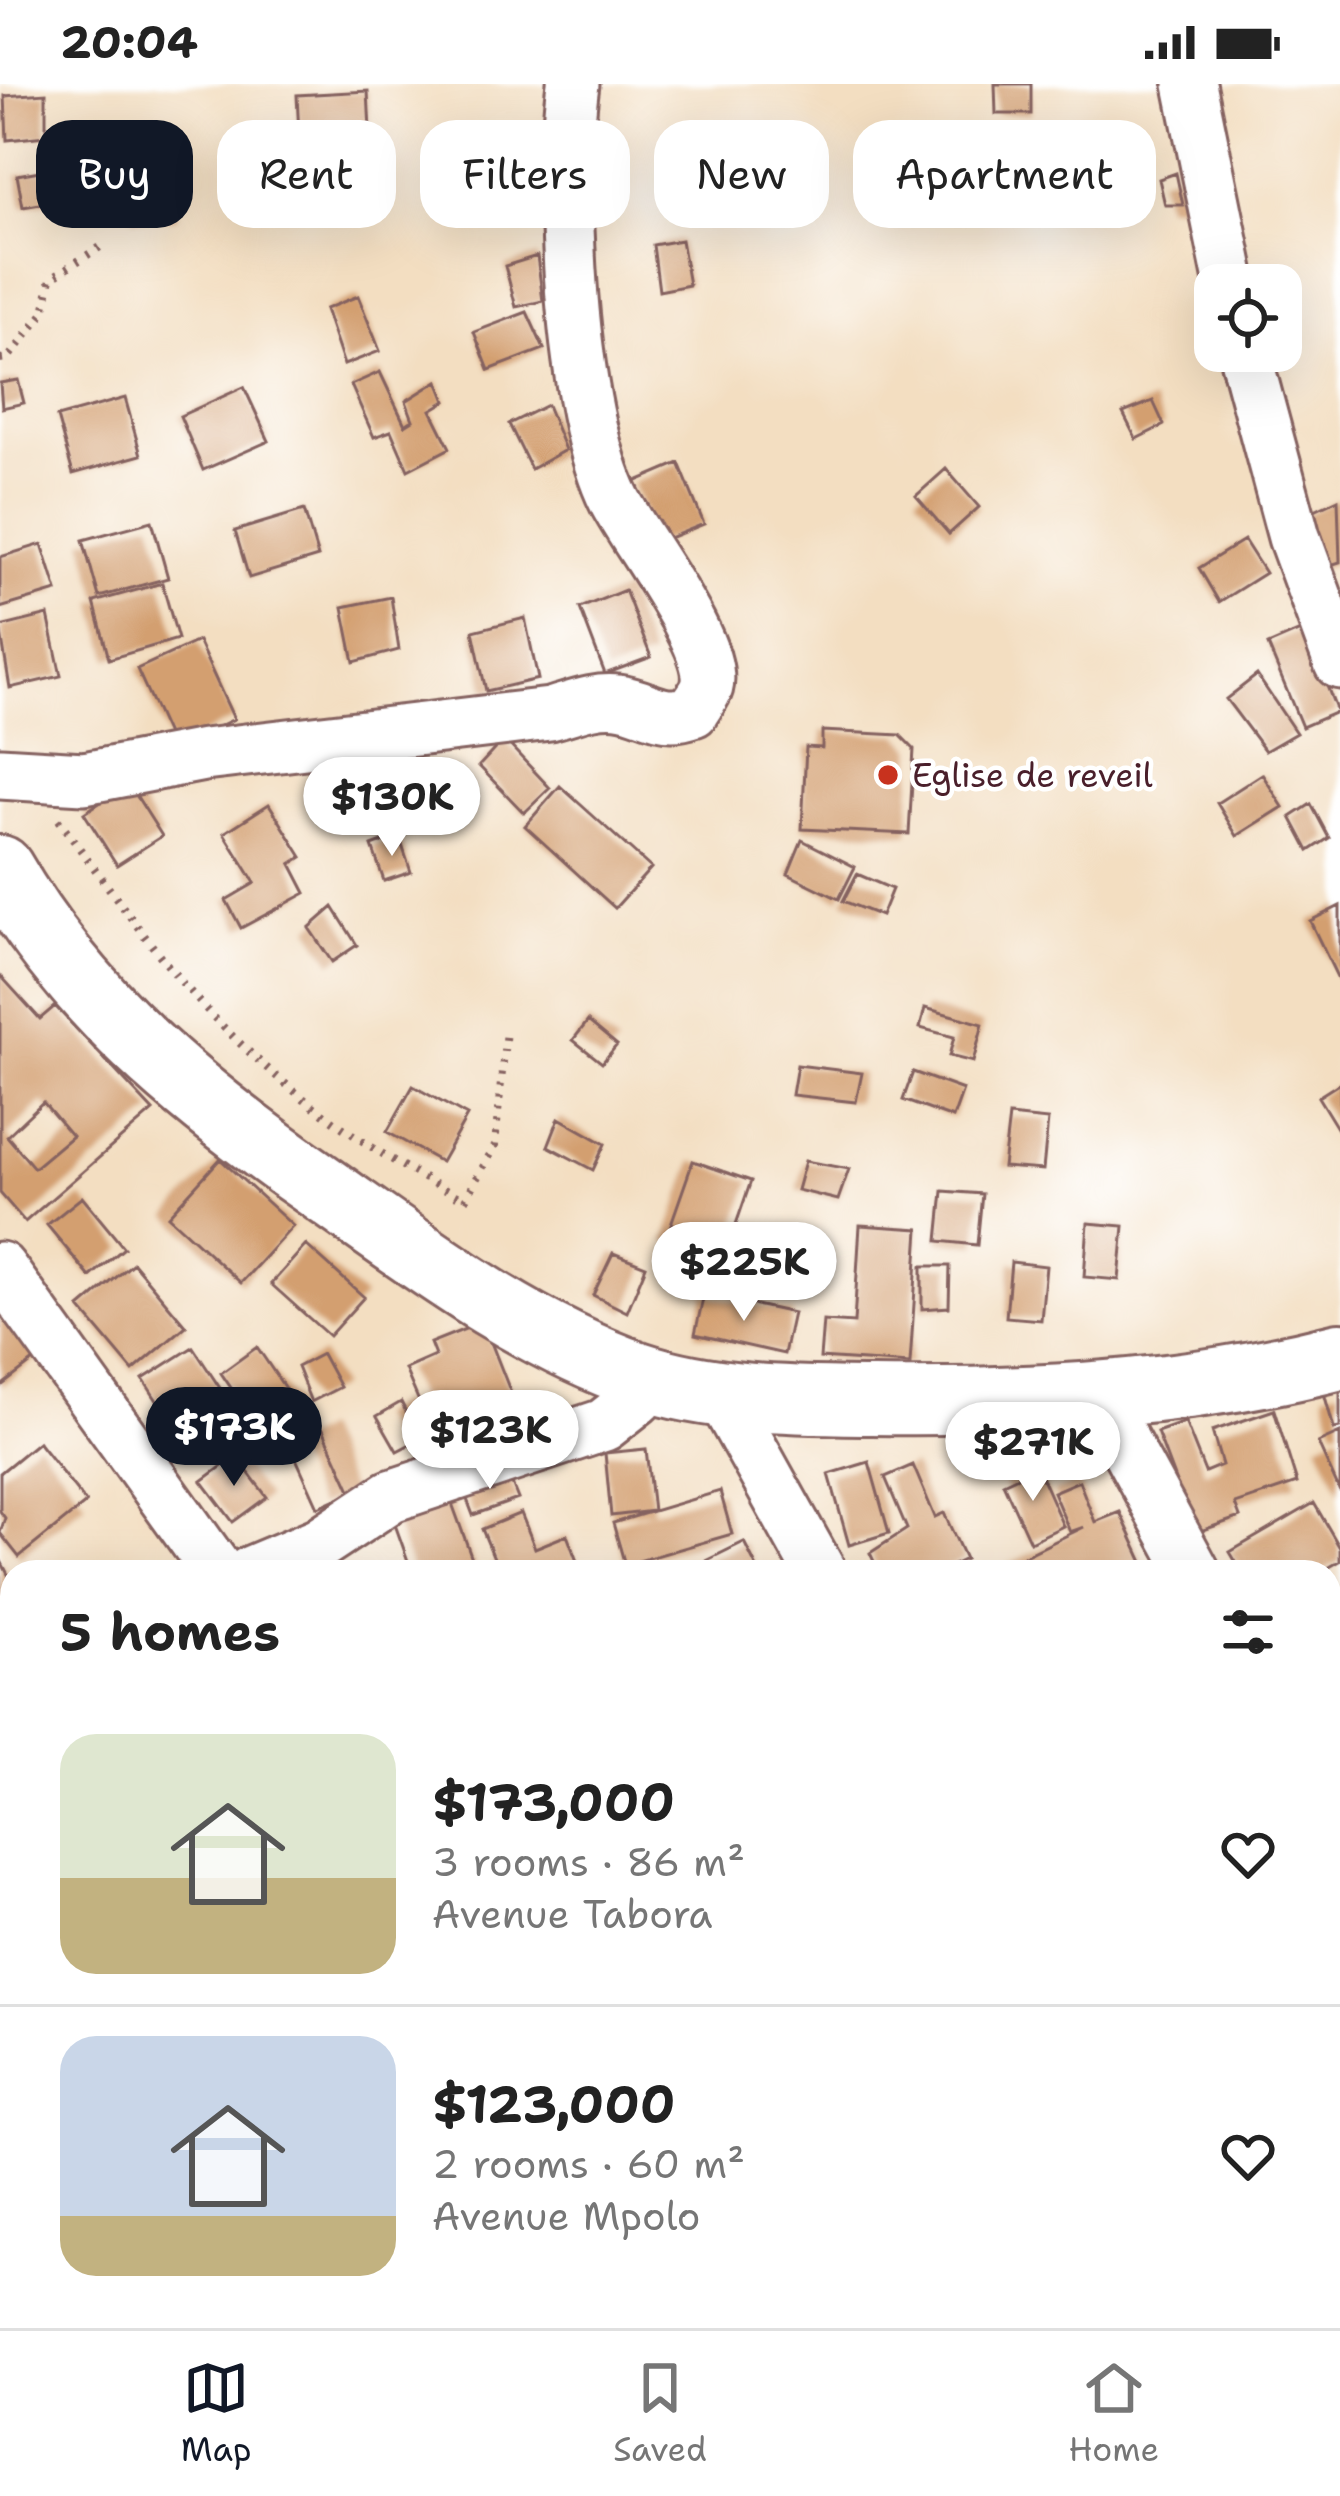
<!DOCTYPE html>
<html lang="en">
<head>
<meta charset="utf-8">
<style>
	:root { --surface:#fff; --page:#f2f2f2; --text:#222; --muted:#767676; --line:#e0e0e0; --accent:#111827 }
	body { margin:0; font-family:"Shantell Sans",sans-serif; background:var(--page); color:var(--text); height:100vh; display:flex; flex-direction:column; font-size:45px; white-space:nowrap }
	* { box-sizing:border-box; margin:0 }
	p { font-size:39px; color:var(--muted) }
	.icon { flex:none; width:66px; height:66px; fill:none; stroke:currentColor; stroke-width:2; stroke-linecap:round; stroke-linejoin:round }
	.map { position:relative; flex:1; overflow:hidden }
	.details { position:absolute; left:0px; top:1476px; width:1341px; height:768px; display:flex; flex-direction:column; background:var(--surface); border-radius:36px 36px 0 0; box-shadow:0 12px 48px #0002 }
	.details>* { flex:none }
	.hud { position:absolute; left:36px; top:36px; width:1269px; height:108px; display:flex; gap:24px }
	.controls { position:absolute; left:1194px; top:180px; display:grid; gap:24px }
	.controls a { display:grid; place-items:center; width:108px; height:108px; border-radius:24px; background:var(--surface); box-shadow:0 12px 48px #0002; font-size:60px }
	.price { position:absolute; translate:-50% -102px; padding:0 27px; border-radius:42px; background:#fff; color:#222; font-size:39px; line-height:78px; filter:drop-shadow(0 3px 6px #0008) }
	.price::after { content:''; position:absolute; left:50%; top:72px; width:36px; height:27px; margin-left:-18px; background:inherit; clip-path:polygon(0 0,100% 0,50% 100%) }
	.price.active { background:var(--accent); color:#fff }
	ul { padding:0; list-style:none }
	li { display:flex; align-items:center; gap:36px; height:300px; padding:0 60px }
	li+li { border-top:3px solid var(--line) }
	li span { display:grid; place-items:center; flex:none; width:336px; height:240px; border-radius:36px; color:#555 }
	li>.icon { margin-inline-start:auto }
	span .icon { width:144px; height:144px; fill:#fffc; stroke-width:1 }
	li b { font-size:51px }
	h2 { display:flex; justify-content:space-between; align-items:center; height:144px; padding:0 60px; font-size:51px }
	.pill { padding:0 42px; border-radius:36px; background:var(--surface); box-shadow:0 12px 48px #0002; font-size:42px; line-height:108px }
	.pill.active { background:var(--accent); color:#fff }
	.status { display:flex; justify-content:space-between; align-items:center; height:84px; padding:0 60px; background:var(--surface); direction:ltr }
	.status svg { height:33px; fill:currentColor }
	.tab-bar { display:flex; justify-content:space-around; align-items:center; height:168px; border-top:3px solid var(--line); background:var(--surface); font-size:33px; color:var(--muted) }
	.tab-bar a { display:grid; justify-items:center; gap:6px }
	.tab-bar .active { color:var(--accent) }
	.map>svg:first-child { display:block }
	.building { fill:#d39f6f; fill-rule:evenodd }
	.lines { fill:none; stroke-linecap:round; stroke-linejoin:round }
	.minor-casing { stroke:#856260; stroke-width:57 }
	.highway-casing { stroke:#856260; stroke-width:72 }
	.path { stroke:#856260; stroke-width:8; stroke-dasharray:3 9; stroke-linecap:butt }
	.minor { stroke:#fff; stroke-width:51 }
	.highway { stroke:#fff; stroke-width:66 }
	.poi-dot { fill:#c8321e; stroke:#fff; stroke-width:4.5 }
	.labels { text-anchor:middle; dominant-baseline:central; stroke-width:9; stroke-linejoin:round; paint-order:stroke }
	.poi-label { font-size:33px; fill:#4a1f2b; stroke:#fff; text-anchor:start }
</style>
</head>
<body>
<div class="status"><b>20:04</b><svg viewBox="0 0 49 12"><path d="M0 12V9h3v3zM5 12V6h3v6zM10 12V3h3v9zM15 12V0h3v12zM26 1h20v11H26zM47 4h2v5h-2z"/></svg></div>
<div class="map">
<svg width="1340" height="2244" viewBox="0 0 1340 2244">
	<rect width="100%" height="100%" fill="#fff"/>
	<filter id="ink" filterUnits="userSpaceOnUse"><feTurbulence type="fractalNoise" baseFrequency=".00833" numOctaves="2"/><feDisplacementMap in="SourceGraphic" scale="24" xChannelSelector="R" yChannelSelector="G"/><feConvolveMatrix kernelMatrix="1 2 1 2 8 2 1 2 1" color-interpolation-filters="sRGB"/></filter>
	<filter id="wash" filterUnits="userSpaceOnUse"><feTurbulence type="fractalNoise" baseFrequency=".004" numOctaves="4" result="noise"/><feDisplacementMap in="SourceGraphic" scale="48" xChannelSelector="R" yChannelSelector="G"/><feGaussianBlur stdDeviation="2.7" result="paint"/><feColorMatrix in="noise" values="0 0 0 0 0 0 0 0 0 0 0 0 0 0 0 0 0 1.4 0 .05"/><feComposite in="paint" operator="in"/></filter>
	<g filter="url(#wash)">
		<rect width="100%" height="100%" fill="#f3dec1"/>
		<g id="blocks">
			<path class="building" d="M 995,0 L 1031,0 L 1031,30 L 996,30 Z
				M 368,7 L 371,67 L 300,70 L 297,11 Z
				M 46,9 L 46,52 L 7,56 L 5,12 Z
				M 51,85 L 57,117 L 23,123 L 17,91 Z
				M 1176,89 L 1183,121 L 1165,121 L 1159,95 Z
				M 132,98 L 177,98 L 177,135 L 133,135 Z
				M 681,156 L 689,201 L 659,207 L 653,161 Z
				M 537,172 L 543,217 L 516,223 L 505,182 Z
				M 358,212 L 380,267 L 344,281 L 325,225 Z
				M 527,228 L 544,265 L 489,286 L 474,248 Z
				M 380,288 L 405,341 L 413,336 L 406,317 L 438,297 L 446,317 L 431,326 L 450,364 L 408,386 L 391,347 L 374,353 L 351,301 Z
				M 18,296 L 24,319 L 2,324 L 0,299 Z
				M 244,303 L 269,357 L 203,386 L 180,332 Z
				M 125,314 L 141,371 L 73,390 L 57,333 Z
				M 1153,317 L 1164,341 L 1136,355 L 1123,329 Z
				M 547,321 L 565,366 L 531,385 L 509,340 Z
				M 679,379 L 704,440 L 657,459 L 632,399 Z
				M 946,385 L 979,423 L 949,450 L 916,412 Z
				M 1338,415 L 1340,478 L 1321,484 L 1300,433 Z
				M 304,426 L 318,473 L 249,494 L 235,447 Z
				M 152,437 L 168,494 L 99,513 L 83,456 Z
				M 1244,456 L 1265,489 L 1219,518 L 1199,484 Z
				M 42,460 L 57,507 L 0,524 L 0,473 Z
				M 162,499 L 178,555 L 109,575 L 94,518 Z
				M 625,506 L 651,573 L 605,590 L 580,524 Z
				M 391,513 L 399,566 L 354,578 L 343,523 Z
				M 48,531 L 61,592 L 10,604 L 0,543 Z
				M 525,534 L 538,595 L 486,607 L 473,547 Z
				M 1305,545 L 1337,628 L 1302,643 L 1268,561 Z
				M 198,557 L 234,635 L 173,664 L 137,585 Z
				M 1257,591 L 1296,649 L 1265,667 L 1226,615 Z
				M 822,647 L 900,651 L 914,665 L 909,750 L 802,745 L 806,663 L 822,664 Z
				M 504,655 L 550,704 L 524,729 L 479,682 Z
				M 364,677 L 390,724 L 353,743 L 328,699 Z
				M 1262,690 L 1283,723 L 1237,752 L 1217,719 Z
				M 129,700 L 162,752 L 117,781 L 84,729 Z
				M 560,702 L 651,784 L 615,824 L 525,742 Z
				M 269,720 L 302,773 L 291,780 L 306,809 L 241,844 L 226,816 L 255,799 L 224,749 Z
				M 1311,720 L 1329,754 L 1309,767 L 1291,733 Z
				M 399,752 L 411,788 L 384,797 L 372,762 Z
				M 802,756 L 855,783 L 839,815 L 788,790 Z
				M 857,790 L 892,805 L 881,832 L 843,817 Z
				M 1340,822 L 1340,899 L 1310,837 Z
				M 333,823 L 357,861 L 332,878 L 309,844 Z
				M 0,891 L 40,935 L 55,922 L 153,1027 L 25,1138 L 0,1109 ZM 43,1018 L 72,1052 L 34,1084 L 7,1052 Z
				M 925,924 L 983,940 L 973,978 L 949,972 L 954,953 L 920,944 Z
				M 588,937 L 617,961 L 602,979 L 573,956 Z
				M 797,981 L 862,989 L 856,1018 L 792,1011 Z
				M 913,988 L 963,1006 L 953,1034 L 903,1016 Z
				M 1340,999 L 1340,1049 L 1318,1013 Z
				M 413,1002 L 467,1032 L 441,1078 L 387,1048 Z
				M 1009,1032 L 1048,1036 L 1043,1086 L 1003,1083 Z
				M 559,1034 L 605,1060 L 593,1086 L 548,1062 Z
				M 220,1075 L 293,1142 L 241,1199 L 168,1132 Z
				M 693,1077 L 751,1097 L 723,1178 L 665,1157 Z
				M 805,1077 L 849,1085 L 838,1116 L 797,1106 Z
				M 943,1107 L 982,1110 L 977,1161 L 938,1157 Z
				M 82,1113 L 124,1164 L 90,1193 L 47,1141 Z
				M 1088,1139 L 1124,1142 L 1119,1196 L 1084,1193 Z
				M 860,1141 L 919,1145 L 910,1280 L 820,1274 L 823,1237 L 854,1239 Z
				M 306,1161 L 364,1213 L 329,1252 L 271,1200 Z
				M 613,1169 L 646,1182 L 627,1228 L 593,1211 Z
				M 1011,1178 L 1046,1182 L 1041,1236 L 1006,1233 Z
				M 133,1179 L 186,1242 L 133,1287 L 80,1224 Z
				M 922,1182 L 950,1182 L 949,1223 L 922,1225 Z
				M 704,1210 L 793,1229 L 784,1270 L 695,1250 Z
				M 0,1222 L 39,1273 L 0,1303 Z
				M 483,1238 L 518,1327 L 439,1364 L 405,1285 L 435,1272 L 430,1259 Z
				M 193,1263 L 237,1330 L 187,1363 L 143,1295 Z
				M 257,1263 L 297,1322 L 260,1346 L 221,1289 Z
				M 322,1270 L 340,1303 L 311,1318 L 297,1283 Z
				M 1340,1305 L 1340,1344 L 1334,1345 L 1324,1309 Z
				M 401,1318 L 420,1355 L 397,1367 L 377,1332 Z
				M 1274,1326 L 1297,1399 L 1235,1420 L 1240,1433 L 1195,1449 L 1157,1348 L 1185,1338 L 1205,1388 L 1222,1381 L 1212,1347 Z
				M 323,1345 L 352,1408 L 318,1423 L 290,1361 Z
				M 1340,1349 L 1340,1408 L 1318,1359 Z
				M 38,1358 L 86,1419 L 19,1473 L 0,1449 L 5,1434 L 0,1427 L 0,1389 Z
				M 646,1365 L 653,1427 L 611,1432 L 605,1369 Z
				M 236,1372 L 267,1413 L 233,1438 L 202,1397 Z
				M 869,1378 L 889,1449 L 849,1461 L 829,1390 Z
				M 913,1381 L 935,1433 L 944,1429 L 965,1475 L 938,1488 L 879,1488 L 870,1469 L 907,1445 L 885,1393 Z
				M 1037,1383 L 1063,1442 L 1030,1458 L 1003,1399 Z
				M 506,1385 L 518,1415 L 473,1431 L 462,1402 Z
				M 1079,1397 L 1095,1438 L 1120,1428 L 1143,1478 L 1121,1488 L 992,1488 L 1084,1443 L 1070,1448 L 1053,1408 Z
				M 445,1400 L 477,1488 L 412,1488 L 388,1421 Z
				M 720,1407 L 732,1450 L 625,1481 L 613,1439 Z
				M 1314,1419 L 1340,1464 L 1340,1477 L 1321,1488 L 1242,1488 L 1230,1468 Z
				M 521,1429 L 535,1464 L 567,1451 L 581,1488 L 491,1488 L 488,1482 L 496,1479 L 482,1445 Z
				M 744,1458 L 759,1488 L 683,1488 Z
				M 0,1475 L 12,1498 L 12,1556 L 0,1529 Z
				M 0,1630 L 12,1646 L 12,1675 L 0,1682 Z
				M 1329,1864 L 1340,1864 L 1340,1928 L 1329,1935 Z
				M 0,1906 L 12,1922 L 12,1945 L 0,1954 Z
				M 1340,1937 L 1340,2002 L 1329,2009 L 1329,1945 Z
				M 1340,2077 L 1340,2118 L 1336,2120 L 1329,2109 L 1329,2084 Z
				M 1329,2138 L 1340,2155 L 1340,2244 L 1304,2244 L 1296,2232 L 1329,2232 Z
				M 0,2199 L 12,2204 L 12,2232 L 34,2232 L 43,2244 L 0,2244 Z
				M 63,2232 L 122,2232 L 103,2244 L 71,2244 Z
				M 183,2232 L 235,2232 L 243,2244 L 165,2244 Z
				M 380,2232 L 438,2232 L 446,2244 L 388,2244 Z
				M 478,2232 L 486,2232 L 494,2244 L 460,2244 Z
				M 866,2232 L 895,2232 L 904,2244 L 852,2244 Z
				M 1150,2232 L 1218,2232 L 1221,2238 L 1212,2244 L 1158,2244 Z"/>
		</g>
	</g>
	<g filter="url(#ink)">
		<use href="#blocks" fill-opacity="0" stroke="#856260" stroke-width="3"/>
		<g class="lines">
			<g class="minor-casing">
				<path id="minor" d="M 1190,0 L 1231,201
					M 1244,267 L 1294,453 L 1340,579
					M 0,689 L 84,694 L 204,671 L 550,630 C 572,624 595,614 618,617 C 649,621 660,639 693,627 C 697,620 705,610 707,603 C 718,562 635,457 615,417 C 570,328 559,99 573,0
					M 0,1184 L 218,1488
					M 721,1310 L 820,1488
					M 1098,1311 L 1194,1488
					M 251,1488 L 320,1459 L 391,1412 L 604,1341 L 637,1315 L 642,1292
					M 1329,1735 L 1340,1755
					M 0,1823 L 12,1840
					M 1329,1847 L 1340,1841
					M 0,2185 L 12,2176
					M 311,2232 L 321,2244
					M 772,2232 L 780,2244
					M 1262,2232 L 1270,2244"/>
			</g>
			<g class="highway-casing">
				<path id="highway" d="M 0,785 C 78,920 192,1014 319,1102 C 419,1172 521,1250 638,1291 C 713,1316 794,1316 872,1317 C 1030,1319 1187,1311 1340,1272"/>
			</g>
			<path class="path" d="M 0,275 L 8,274 L 44,229 L 51,194 L 105,160
				M 58,736 C 107,799 152,868 206,925 C 281,1005 367,1067 465,1116 L 495,1061 L 506,946"/>
			<use href="#minor" class="minor"/>
			<use href="#highway" class="highway"/>
		</g>
	</g>
	<circle class="poi-dot" cx="888" cy="691" r="12"/>
	<g class="labels">
		<g class="poi-label">
			<text x="912" y="691">Eglise de reveil</text>
		</g>
	</g>
</svg>
<div class="controls">
<a><svg class="icon" aria-label="locate" viewBox="0 0 24 24"><circle cx="12" cy="12" r="6"/><path d="M12 2v4M12 18v4M2 12h4M18 12h4"/></svg></a>
</div>
<b class="price" style="left:392px;top:775px">$130K</b>
<b class="price" style="left:744px;top:1240px">$225K</b>
<b class="price active" style="left:234px;top:1405px">$173K</b>
<b class="price" style="left:490px;top:1408px">$123K</b>
<b class="price" style="left:1033px;top:1420px">$271K</b>
<div class="hud">
<a class="pill active">Buy</a>
<a class="pill">Rent</a>
<a class="pill">Filters</a>
<a class="pill">New</a>
<a class="pill">Apartment</a>
</div>
<section class="details">
<h2>5 homes<svg class="icon" aria-label="filters" viewBox="0 0 24 24"><path d="M4 7h16M4 17h16"/><circle cx="9" cy="7" r="2"/><circle cx="15" cy="17" r="2"/></svg></h2>
<ul>
<li><span style="background:linear-gradient(#dfe7d0 60%,#c2b280 0)"><svg class="icon" aria-label="home" viewBox="0 0 24 24"><path d="M3 11l9-7 9 7M6 9v11h12V9"/></svg></span><div><b>$173,000</b><p>3 rooms · 86 m²</p><p>Avenue Tabora</p></div><svg class="icon" aria-label="heart" viewBox="0 0 24 24"><path d="M12 20l-8-8c-3-5 5-10 8-4 3-6 11-1 8 4z"/></svg></li>
<li><span style="background:linear-gradient(#c9d6e8 75%,#c2b280 0)"><svg class="icon" aria-label="home" viewBox="0 0 24 24"><path d="M3 11l9-7 9 7M6 9v11h12V9"/></svg></span><div><b>$123,000</b><p>2 rooms · 60 m²</p><p>Avenue Mpolo</p></div><svg class="icon" aria-label="heart" viewBox="0 0 24 24"><path d="M12 20l-8-8c-3-5 5-10 8-4 3-6 11-1 8 4z"/></svg></li>
</ul>
</section>
</div>
<nav class="tab-bar">
<a class="active"><svg class="icon" aria-label="map" viewBox="0 0 24 24"><path d="M3 6l6-2 6 2 6-2v14l-6 2-6-2-6 2zM9 4v14M15 6v14"/></svg>Map</a>
<a><svg class="icon" aria-label="saved" viewBox="0 0 24 24"><path d="M7 4h10v16l-5-4-5 4z"/></svg>Saved</a>
<a><svg class="icon" aria-label="home" viewBox="0 0 24 24"><path d="M3 11l9-7 9 7M6 9v11h12V9"/></svg>Home</a>
</nav>
</body>
</html>
